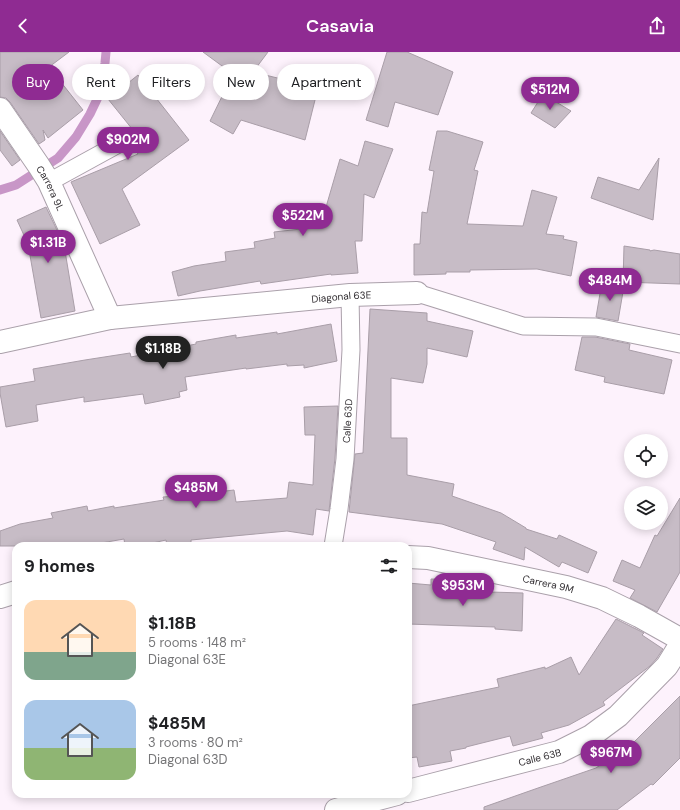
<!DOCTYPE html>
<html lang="en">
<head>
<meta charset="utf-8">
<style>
	:root { --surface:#fff; --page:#f6f6f6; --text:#202124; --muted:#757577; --accent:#8f2b92 }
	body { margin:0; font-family:"DM Sans",sans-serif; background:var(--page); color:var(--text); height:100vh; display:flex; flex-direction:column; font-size:15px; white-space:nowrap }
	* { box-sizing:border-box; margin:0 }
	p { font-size:13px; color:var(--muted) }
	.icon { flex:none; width:22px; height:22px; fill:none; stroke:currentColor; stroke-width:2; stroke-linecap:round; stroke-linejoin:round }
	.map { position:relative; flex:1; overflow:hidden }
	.drawer { position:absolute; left:12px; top:490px; width:400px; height:256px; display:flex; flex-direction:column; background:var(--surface); border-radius:12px; box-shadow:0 2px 10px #0003 }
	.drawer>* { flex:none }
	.banner { position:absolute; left:12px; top:12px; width:400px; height:36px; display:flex; gap:8px }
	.controls { position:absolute; left:624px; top:382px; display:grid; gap:8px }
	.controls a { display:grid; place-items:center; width:44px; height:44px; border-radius:50%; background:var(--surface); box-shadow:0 2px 10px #0003; font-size:20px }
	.price { position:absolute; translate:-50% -34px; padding:0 9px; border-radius:14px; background:var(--accent); color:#fff; font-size:13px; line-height:26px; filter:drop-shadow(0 1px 2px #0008) }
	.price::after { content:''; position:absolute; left:50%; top:24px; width:12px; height:9px; margin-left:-6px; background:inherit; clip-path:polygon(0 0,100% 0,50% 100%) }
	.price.selected { background:#222; color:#fff }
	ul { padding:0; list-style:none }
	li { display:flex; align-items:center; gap:12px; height:100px; padding:0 12px }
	li span { display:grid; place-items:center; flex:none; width:112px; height:80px; border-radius:12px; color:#555 }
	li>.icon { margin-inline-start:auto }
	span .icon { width:48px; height:48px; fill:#fffc; stroke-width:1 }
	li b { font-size:17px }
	h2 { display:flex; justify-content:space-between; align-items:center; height:48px; padding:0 12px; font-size:17px }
	.tag { padding:0 14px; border-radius:18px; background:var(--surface); box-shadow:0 2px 10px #0003; font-size:14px; line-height:36px }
	.tag.selected { background:var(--accent); color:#fff }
	header { display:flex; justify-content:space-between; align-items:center; height:52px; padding:0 12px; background:var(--accent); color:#fff; font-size:18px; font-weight:600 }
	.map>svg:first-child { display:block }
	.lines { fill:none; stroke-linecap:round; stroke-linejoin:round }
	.stream { stroke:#c896c7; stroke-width:9 }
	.building { fill:#c7bcc6; stroke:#a99ea8 }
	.service-casing { stroke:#aaa0aa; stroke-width:19 }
	.minor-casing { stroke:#aaa0aa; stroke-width:24 }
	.service { stroke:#fff; stroke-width:17 }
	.minor { stroke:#fff; stroke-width:22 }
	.labels { text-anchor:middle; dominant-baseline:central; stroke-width:3.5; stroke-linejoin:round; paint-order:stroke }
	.street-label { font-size:10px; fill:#312d31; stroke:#fff }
</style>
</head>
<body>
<header><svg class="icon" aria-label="back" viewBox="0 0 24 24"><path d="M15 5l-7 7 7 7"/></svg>Casavia<svg class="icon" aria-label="share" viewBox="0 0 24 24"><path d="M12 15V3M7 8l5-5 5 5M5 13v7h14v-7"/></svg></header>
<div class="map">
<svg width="680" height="758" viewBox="0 0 680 758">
	<rect width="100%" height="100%" fill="#fdf2fc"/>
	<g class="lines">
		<path class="stream" d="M 0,138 L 16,133 L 58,106 L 76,85 L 90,62 L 100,41 L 105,11 L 106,0"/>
	</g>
	<path class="building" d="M 0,0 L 69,0 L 49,15 L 83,58 L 48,86 L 43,78 L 45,88 L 39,92 L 10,50 L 6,46 L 0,45 Z
		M 203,0 L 268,0 L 253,20 L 318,36 L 305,88 L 241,68 L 233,82 L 210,69 L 233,22 Z
		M 387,0 L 407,0 L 453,20 L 438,63 L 395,50 L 388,75 L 366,68 Z
		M 138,23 L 189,88 L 122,137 L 140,173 L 100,192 L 71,130 L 138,102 L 133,94 L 141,88 L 108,47 Z
		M 543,42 L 571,59 L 555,76 L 531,61 Z
		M 0,79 L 20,108 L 12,114 L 0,98 Z
		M 437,79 L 447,79 L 483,90 L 474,118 L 478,119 L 467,172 L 523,174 L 532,138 L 557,145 L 546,182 L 564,184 L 563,187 L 577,190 L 571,224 L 537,217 L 470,218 L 470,220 L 446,220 L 446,222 L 414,223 L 414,192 L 420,192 L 422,160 L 427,161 L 434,119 L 429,118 Z
		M 365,89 L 393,97 L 374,146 L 364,142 L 362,189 L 355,189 L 358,221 L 331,223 L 331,222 L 261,232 L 260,229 L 200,239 L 178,244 L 172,220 L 194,214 L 226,209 L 225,200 L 255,196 L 254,190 L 275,186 L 274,180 L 301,177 L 300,165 L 324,162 L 340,107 L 358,114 Z
		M 659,106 L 653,168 L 591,146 L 598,125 L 639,138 Z
		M 46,155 L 64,193 L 75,259 L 41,266 L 28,192 L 17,168 Z
		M 624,194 L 650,198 L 650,199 L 654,198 L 680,202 L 680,232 L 623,230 Z
		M 602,230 L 624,234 L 618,269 L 596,265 Z
		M 370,257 L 427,261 L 427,269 L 473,279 L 467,305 L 427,296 L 427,312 L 423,331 L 391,326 L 391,386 L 407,386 L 407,423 L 454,432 L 452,444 L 501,461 L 526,476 L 526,477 L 557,487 L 559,483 L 597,500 L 588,521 L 562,510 L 559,515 L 525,495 L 524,508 L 493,497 L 496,490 L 442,472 L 349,460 L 355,402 L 363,401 Z
		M 331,272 L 337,309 L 304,316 L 304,313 L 287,314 L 287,312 L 246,317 L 246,316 L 185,325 L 187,338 L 179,340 L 180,345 L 145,352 L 143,342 L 84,350 L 84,345 L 36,353 L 38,369 L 6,375 L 0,341 L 0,335 L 35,329 L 33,317 L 85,308 L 130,301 L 131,305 L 196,292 L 196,290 L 236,283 L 236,286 L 277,280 L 277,282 Z
		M 582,285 L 595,285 L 630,292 L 629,298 L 672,308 L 664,342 L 604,330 L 605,325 L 575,318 Z
		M 338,354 L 335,406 L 329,459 L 316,457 L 313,483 L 287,479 L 191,488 L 191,492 L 167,494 L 166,488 L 139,494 L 125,494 L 124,487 L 84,494 L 0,494 L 0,479 L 20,472 L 53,466 L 51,461 L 87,454 L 88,459 L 114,454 L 114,456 L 164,448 L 163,445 L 192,443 L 234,438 L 236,450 L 287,446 L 289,430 L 313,433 L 315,383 L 305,383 L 304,355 Z
		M 680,446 L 680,520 L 657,560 L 630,546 L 635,538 L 613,529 L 622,508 L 640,516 L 655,483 L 657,484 Z
		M 431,527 L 457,528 L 457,539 L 523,541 L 522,579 L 495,577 L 495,575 L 408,572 L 408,531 L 431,533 Z
		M 616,567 L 644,581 L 642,583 L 663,597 L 657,606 L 650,614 L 603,650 L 605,653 L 569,673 L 541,681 L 543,686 L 513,694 L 510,684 L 466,695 L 466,696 L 450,699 L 452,709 L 419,715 L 417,705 L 408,706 L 408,654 L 499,635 L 497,627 L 545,615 L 545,617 L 571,605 L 579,623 Z
		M 680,644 L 680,706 L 653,733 L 651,732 L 617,758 L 484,758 L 484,755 L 538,736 L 596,716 L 619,700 L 621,703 Z"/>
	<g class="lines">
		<g class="service-casing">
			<g id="service">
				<path d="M 49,130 L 122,90"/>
				<path d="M 417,241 L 523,274 L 596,275 L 680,292"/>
				<path id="s1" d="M 333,494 L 339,457 L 345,407 L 351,298 L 350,243"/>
			</g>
		</g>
		<g class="minor-casing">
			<g id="minor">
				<path id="s2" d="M 0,57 L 39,114 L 49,130 L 110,266"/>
				<path id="s3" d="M 0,290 L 110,266 L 350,243 L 417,241"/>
				<path id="s4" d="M 408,505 L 428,506 L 566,535 L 602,546 L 639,564 L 680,587"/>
				<path d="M 0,545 L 16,540"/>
				<path id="s5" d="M 408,739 L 559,700 L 591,684 L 618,664 L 667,614 L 680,593"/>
				<path d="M 336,758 L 397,742"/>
			</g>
		</g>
		<use href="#service" class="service"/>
		<use href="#minor" class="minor"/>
	</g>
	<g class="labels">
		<g class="street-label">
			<text stroke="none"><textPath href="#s2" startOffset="94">Carrera 9L</textPath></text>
			<text stroke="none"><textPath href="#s3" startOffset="345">Diagonal 63E</textPath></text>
			<text stroke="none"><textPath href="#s1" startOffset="126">Calle 63D</textPath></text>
			<text stroke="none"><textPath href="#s4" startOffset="143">Carrera 9M</textPath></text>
			<text stroke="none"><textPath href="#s5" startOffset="136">Calle 63B</textPath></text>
		</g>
	</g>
</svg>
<div class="controls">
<a><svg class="icon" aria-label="locate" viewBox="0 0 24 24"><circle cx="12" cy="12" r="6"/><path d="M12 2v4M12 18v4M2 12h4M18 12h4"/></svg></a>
<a><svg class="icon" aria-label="layers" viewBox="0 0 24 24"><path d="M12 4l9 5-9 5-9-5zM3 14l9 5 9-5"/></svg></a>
</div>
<b class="price" style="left:550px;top:59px">$512M</b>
<b class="price" style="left:128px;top:109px">$902M</b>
<b class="price" style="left:303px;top:185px">$522M</b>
<b class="price" style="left:48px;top:212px">$1.31B</b>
<b class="price" style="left:610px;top:250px">$484M</b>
<b class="price selected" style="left:163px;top:318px">$1.18B</b>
<b class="price" style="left:196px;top:457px">$485M</b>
<b class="price" style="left:463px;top:555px">$953M</b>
<b class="price" style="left:611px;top:722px">$967M</b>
<div class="banner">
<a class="tag selected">Buy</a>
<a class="tag">Rent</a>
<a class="tag">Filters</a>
<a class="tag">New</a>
<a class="tag">Apartment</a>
</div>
<section class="drawer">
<h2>9 homes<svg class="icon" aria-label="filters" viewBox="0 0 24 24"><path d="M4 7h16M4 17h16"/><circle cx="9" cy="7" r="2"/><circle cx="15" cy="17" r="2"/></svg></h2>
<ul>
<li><span style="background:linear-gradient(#ffd9b3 65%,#7fa58c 0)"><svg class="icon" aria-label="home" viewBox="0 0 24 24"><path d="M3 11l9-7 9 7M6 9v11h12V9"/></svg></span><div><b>$1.18B</b><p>5 rooms · 148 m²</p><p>Diagonal 63E</p></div></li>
<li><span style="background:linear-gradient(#a9c7e8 60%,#8fb573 0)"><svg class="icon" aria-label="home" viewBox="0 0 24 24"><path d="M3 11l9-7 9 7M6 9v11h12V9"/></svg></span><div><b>$485M</b><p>3 rooms · 80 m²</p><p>Diagonal 63D</p></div></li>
</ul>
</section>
</div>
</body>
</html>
